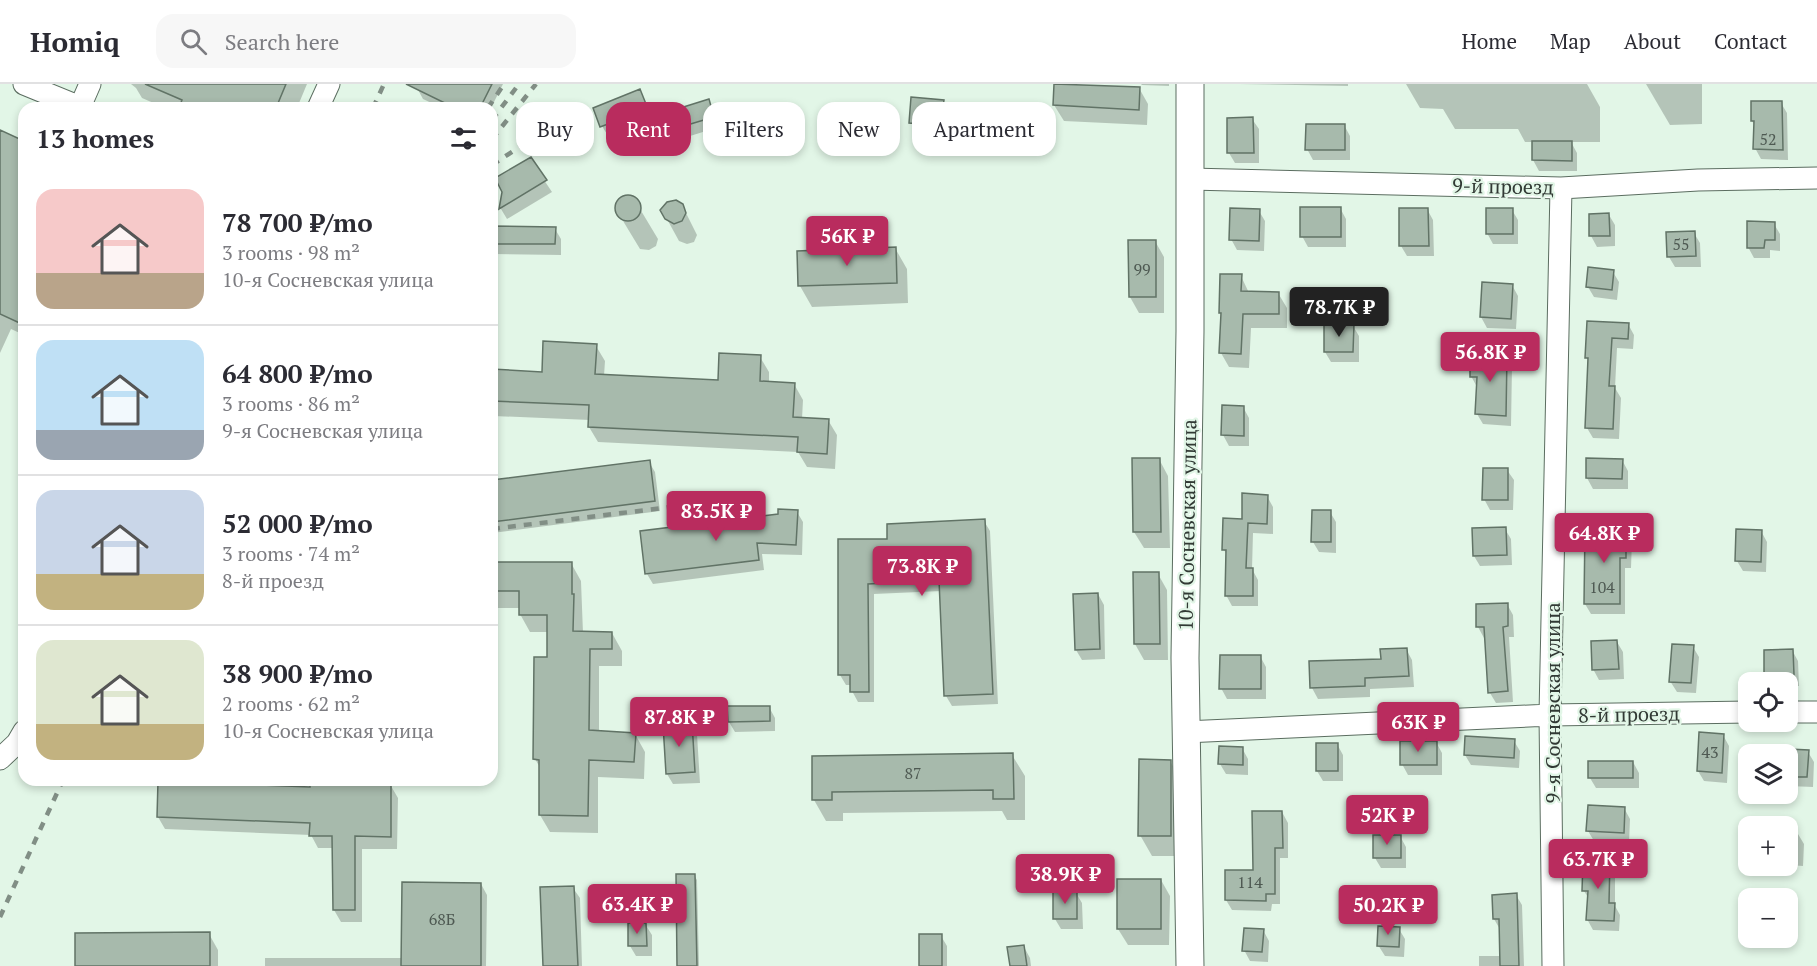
<!DOCTYPE html>
<html lang="en">
<head>
<meta charset="utf-8">
<style>
	:root { --surface:#fff; --page:#f7f7f7; --text:#2b2b33; --muted:#7c7c81; --line:#e1e1e2; --accent:#b92c5e }
	body { margin:0; font-family:"PT Serif",serif; background:var(--page); color:var(--text); height:100vh; display:flex; flex-direction:column; font-size:22px; white-space:nowrap }
	* { box-sizing:border-box; margin:0 }
	p { font-size:20px; color:var(--muted) }
	.icon { flex:none; width:33px; height:33px; fill:none; stroke:currentColor; stroke-width:2; stroke-linecap:round; stroke-linejoin:round }
	.map { position:relative; flex:1; overflow:hidden }
	.drawer { position:absolute; left:18px; top:18px; width:480px; height:684px; display:flex; flex-direction:column; background:var(--surface); border-radius:18px; box-shadow:0 3px 9px #0003 }
	.drawer>* { flex:none }
	.guide { position:absolute; left:516px; top:18px; width:570px; height:54px; display:flex; gap:12px }
	.fabs { position:absolute; left:1738px; top:588px; display:grid; gap:12px }
	.fabs a { display:grid; place-items:center; width:60px; height:60px; border-radius:12px; background:var(--surface); box-shadow:0 3px 9px #0003; font-size:30px }
	.price { position:absolute; translate:-50% -51px; padding:0 14px; border-radius:6px; background:var(--accent); color:#fff; font-size:20px; line-height:39px; filter:drop-shadow(0 2px 3px #0008) }
	.price::after { content:''; position:absolute; left:50%; top:36px; width:18px; height:14px; margin-left:-9px; background:inherit; clip-path:polygon(0 0,100% 0,50% 100%) }
	.price.on { background:#222; color:#fff }
	ul { padding:0; list-style:none }
	li { display:flex; align-items:center; gap:18px; height:150px; padding:0 18px }
	li+li { border-top:2px solid var(--line) }
	li span { display:grid; place-items:center; flex:none; width:168px; height:120px; border-radius:18px; color:#555 }
	li>.icon { margin-inline-start:auto }
	span .icon { width:72px; height:72px; fill:#fffc; stroke-width:1 }
	li b { font-size:26px }
	h2 { display:flex; justify-content:space-between; align-items:center; height:72px; padding:0 18px; font-size:26px }
	.tag { padding:0 21px; border-radius:18px; background:var(--surface); box-shadow:0 3px 9px #0003; font-size:21px; line-height:54px }
	.tag.on { background:var(--accent); color:#fff }
	header { display:flex; align-items:center; gap:36px; box-sizing:border-box; height:84px; padding:0 30px; background:var(--surface); border-bottom:2px solid var(--line) }
	header strong { font-size:28px }
	nav { display:flex; gap:33px; margin-inline-start:auto; font-size:21px }
	.search { width:420px; height:54px; background:var(--page); display:flex; align-items:center; gap:15px; box-sizing:border-box; padding:0 21px; border-radius:18px; color:var(--muted); font-size:22px }
	.map>svg:first-child { display:block }
	.shadow { fill:#0003 }
	.building { fill:#a7baac; stroke:#617366; stroke-width:1.5 }
	.lines { fill:none; stroke-linecap:round; stroke-linejoin:round }
	.minor-casing { stroke:#5b6d60; stroke-width:23 }
	.tertiary-casing { stroke:#5b6d60; stroke-width:29 }
	.minor { stroke:#fff; stroke-width:21 }
	.tertiary { stroke:#fff; stroke-width:27 }
	.rail { stroke:#818e85; stroke-width:4.5; stroke-dasharray:8 8; stroke-linecap:butt }
	.labels { text-anchor:middle; dominant-baseline:central; stroke-width:4.5; stroke-linejoin:round; paint-order:stroke }
	.number-label { font-size:16px; fill:#4e5952 }
	.street-label { font-size:20px; fill:#313934; stroke:#e2f6e7 }
</style>
</head>
<body>
<header>
<strong>Homiq</strong>
<div class="search"><svg class="icon" aria-label="search" viewBox="0 0 24 24"><circle cx="10" cy="10" r="6"/><path d="M15 15l6 6"/></svg>Search here</div>
<nav><a>Home</a><a>Map</a><a>About</a><a>Contact</a></nav>
</header>
<div class="map">
<svg width="1817" height="882" viewBox="0 0 1817 882">
	<rect width="100%" height="100%" fill="#e2f6e7"/>
	<path class="shadow" d="M 131,0 L 307,0 L 297,24 L 165,24 L 142,14 L 136,4 Z
		M 419,0 L 503,0 L 491,24 L 442,24 L 423,15 L 417,4 Z
		M 1056,0 L 1139,4 L 1148,20 L 1147,41 L 1064,37 L 1054,21 Z
		M 1141,0 L 1169,0 L 1169,2 L 1142,1 Z
		M 1239,0 L 1348,0 L 1348,2 Z
		M 1406,0 L 1587,0 L 1600,23 L 1600,58 L 1571,58 L 1577,69 L 1577,87 L 1539,87 L 1533,76 L 1534,58 L 1525,58 L 1518,45 L 1455,45 L 1443,25 L 1420,24 Z
		M 1646,0 L 1702,0 L 1702,40 L 1670,41 Z
		M 640,7 L 652,35 L 608,52 L 602,42 Z
		M 708,16 L 714,27 L 719,43 L 674,57 L 668,47 L 663,31 Z
		M 943,17 L 948,25 L 990,28 L 1000,44 L 998,60 L 967,58 L 966,68 L 930,65 L 924,55 L 920,54 L 911,38 Z
		M 1781,19 L 1787,29 L 1788,76 L 1761,75 L 1755,64 L 1755,42 L 1752,37 Z
		M 1252,35 L 1259,45 L 1259,79 L 1235,79 L 1229,69 Z
		M 1344,41 L 1350,52 L 1350,76 L 1313,76 L 1307,65 Z
		M 0,47 L 24,58 L 24,251 L 11,245 L 0,269 Z
		M 530,75 L 552,108 L 507,135 L 501,125 L 504,107 Z
		M 626,113 L 634,115 L 658,155 L 656,162 L 649,166 L 640,165 L 617,127 L 618,118 Z
		M 1340,124 L 1346,135 L 1346,163 L 1308,163 L 1302,152 Z
		M 684,125 L 697,151 L 694,158 L 687,160 L 679,157 L 662,126 Z
		M 1427,125 L 1433,136 L 1434,172 L 1407,172 L 1401,162 Z
		M 1512,126 L 1518,136 L 1518,160 L 1493,160 L 1487,149 Z
		M 1259,127 L 1265,137 L 1264,167 L 1237,166 L 1231,155 Z
		M 1590,131 L 1609,131 L 1615,141 L 1615,162 L 1597,163 L 1591,152 Z
		M 1774,140 L 1780,150 L 1780,167 L 1770,166 L 1770,174 L 1754,174 L 1748,163 Z
		M 492,144 L 555,145 L 561,155 L 561,171 L 492,170 Z
		M 1694,149 L 1700,159 L 1701,183 L 1675,183 L 1669,173 Z
		M 1155,157 L 1164,173 L 1164,229 L 1139,229 L 1130,213 Z
		M 895,164 L 907,185 L 908,219 L 812,223 L 800,202 Z
		M 1613,188 L 1619,198 L 1617,216 L 1594,213 L 1588,203 Z
		M 1241,192 L 1249,209 L 1278,209 L 1287,224 L 1287,244 L 1251,244 L 1249,284 L 1229,283 L 1221,269 L 1223,232 L 1221,229 Z
		M 1512,201 L 1518,212 L 1516,245 L 1487,244 L 1481,233 Z
		M 1628,240 L 1634,251 L 1633,265 L 1617,264 L 1615,304 L 1621,314 L 1619,355 L 1593,354 L 1587,344 L 1590,279 L 1587,274 Z
		M 1353,242 L 1359,252 L 1359,278 L 1331,278 L 1325,268 Z
		M 596,262 L 605,277 L 604,292 L 720,298 L 760,273 L 769,288 L 769,299 L 794,300 L 803,316 L 802,335 L 828,336 L 837,351 L 835,385 L 807,383 L 798,368 L 598,358 L 589,343 L 590,336 L 494,332 L 492,375 L 492,287 L 543,289 Z
		M 1506,273 L 1512,283 L 1511,342 L 1483,340 L 1477,330 L 1477,303 L 1471,292 Z
		M 1223,323 L 1243,323 L 1249,334 L 1249,362 L 1229,362 L 1223,351 Z
		M 1159,375 L 1168,392 L 1170,464 L 1144,464 L 1134,448 Z
		M 1587,376 L 1622,376 L 1628,387 L 1628,405 L 1593,405 L 1587,394 Z
		M 649,378 L 655,388 L 660,427 L 492,449 L 492,398 Z
		M 1507,386 L 1514,396 L 1513,426 L 1490,426 L 1484,415 Z
		M 1267,412 L 1273,423 L 1273,450 L 1253,449 L 1252,485 L 1258,496 L 1258,522 L 1232,522 L 1226,511 L 1227,471 L 1224,466 L 1225,435 L 1243,436 Z
		M 797,428 L 803,438 L 802,471 L 762,470 L 764,486 L 653,500 L 647,490 Z
		M 1330,428 L 1336,438 L 1336,469 L 1319,468 L 1313,458 Z
		M 984,437 L 990,447 L 998,620 L 952,622 L 946,612 L 941,507 L 874,510 L 874,618 L 858,618 L 852,607 L 852,601 L 846,601 L 840,591 L 839,457 L 889,457 Z
		M 1505,445 L 1511,455 L 1512,481 L 1480,482 L 1474,472 Z
		M 1626,446 L 1632,456 L 1631,484 L 1625,484 L 1625,530 L 1591,530 L 1585,520 Z
		M 1761,447 L 1767,458 L 1766,488 L 1743,487 L 1737,477 Z
		M 492,479 L 571,479 L 581,497 L 583,549 L 612,549 L 622,567 L 622,582 L 599,582 L 599,648 L 635,650 L 645,668 L 644,695 L 598,693 L 598,749 L 550,748 L 540,731 L 541,685 L 535,675 L 548,575 L 549,548 L 530,548 L 520,530 L 520,524 L 492,524 Z
		M 1158,490 L 1167,506 L 1168,576 L 1144,576 L 1135,560 Z
		M 1098,510 L 1104,521 L 1105,575 L 1082,576 L 1076,566 Z
		M 1507,520 L 1513,531 L 1514,553 L 1509,553 L 1513,618 L 1496,619 L 1490,609 L 1486,554 L 1484,554 L 1478,543 L 1477,521 Z
		M 1617,558 L 1623,568 L 1624,595 L 1599,596 L 1593,585 Z
		M 1693,563 L 1699,573 L 1696,609 L 1677,608 L 1670,597 Z
		M 1406,565 L 1412,576 L 1414,603 L 1370,605 L 1370,613 L 1318,615 L 1312,604 L 1311,579 L 1382,576 Z
		M 1792,566 L 1798,577 L 1799,602 L 1788,602 L 1788,598 L 1770,598 L 1766,592 L 1765,567 Z
		M 1260,572 L 1266,583 L 1266,615 L 1227,615 L 1221,604 Z
		M 769,623 L 775,634 L 775,647 L 735,648 L 729,638 Z
		M 691,640 L 697,650 L 700,699 L 673,700 L 667,690 Z
		M 1723,651 L 1729,662 L 1727,699 L 1704,697 L 1698,687 Z
		M 1514,657 L 1520,667 L 1519,684 L 1471,681 L 1465,671 Z
		M 1436,658 L 1442,669 L 1442,691 L 1408,691 L 1402,680 Z
		M 1337,660 L 1343,671 L 1343,697 L 1323,697 L 1317,687 Z
		M 1242,664 L 1248,675 L 1248,691 L 1226,690 L 1220,680 Z
		M 1781,667 L 1808,668 L 1814,678 L 1813,703 L 1788,702 L 1788,670 L 1781,670 Z
		M 1012,671 L 1025,692 L 1025,736 L 1007,736 L 1002,727 L 843,729 L 843,737 L 826,737 L 814,716 L 813,674 Z
		M 1170,677 L 1182,698 L 1182,772 L 1152,772 L 1140,751 Z
		M 1633,678 L 1639,689 L 1639,704 L 1596,704 L 1590,694 Z
		M 391,702 L 398,714 L 397,765 L 362,765 L 362,838 L 341,838 L 334,826 L 334,764 L 318,764 L 311,751 L 165,745 L 158,733 L 311,704 Z
		M 1624,724 L 1630,735 L 1629,759 L 1594,757 L 1588,747 Z
		M 1282,728 L 1288,739 L 1288,774 L 1280,774 L 1280,820 L 1272,820 L 1271,827 L 1232,826 L 1226,816 L 1254,787 Z
		M 1788,749 L 1798,750 L 1804,760 L 1803,782 L 1788,781 Z
		M 1400,752 L 1406,763 L 1406,784 L 1381,784 L 1375,774 Z
		M 1609,778 L 1615,788 L 1615,822 L 1620,831 L 1619,847 L 1593,846 L 1587,835 L 1589,815 L 1584,807 Z
		M 694,791 L 697,796 L 699,882 L 679,882 Z
		M 1161,796 L 1170,812 L 1169,861 L 1128,861 L 1118,845 Z
		M 481,800 L 487,811 L 486,882 L 265,882 L 265,874 L 403,874 Z
		M 573,804 L 580,814 L 582,882 L 545,882 Z
		M 1076,809 L 1082,819 L 1083,845 L 1061,845 L 1055,835 Z
		M 1516,811 L 1522,821 L 1524,882 L 1479,882 L 1479,872 L 1501,872 L 1501,847 L 1494,835 L 1493,812 Z
		M 645,840 L 652,851 L 652,872 L 636,872 L 630,862 Z
		M 1399,845 L 1405,855 L 1404,873 L 1385,872 L 1378,861 Z
		M 1263,846 L 1269,857 L 1268,878 L 1250,877 L 1244,866 Z
		M 209,850 L 218,866 L 218,882 L 77,882 Z
		M 941,852 L 947,862 L 947,882 L 921,882 Z
		M 1024,863 L 1030,874 L 1031,882 L 1011,882 Z"/>
	<path class="building" d="M 145,0 L 286,0 L 276,24 L 179,24 L 182,16 Z
		M 406,0 L 492,0 L 480,24 L 455,24 Z
		M 1054,0 L 1140,3 L 1139,26 L 1053,21 Z
		M 640,5 L 648,25 L 600,43 L 593,24 Z
		M 911,13 L 944,16 L 943,23 L 991,27 L 990,45 L 958,42 L 957,52 L 919,49 L 920,40 L 909,39 Z
		M 709,15 L 714,33 L 667,47 L 661,30 Z
		M 1751,17 L 1782,17 L 1783,66 L 1753,65 L 1754,37 L 1751,37 Z
		M 1253,33 L 1254,69 L 1227,69 L 1227,34 Z
		M 1306,40 L 1345,40 L 1345,66 L 1305,66 Z
		M 0,46 L 24,57 L 24,241 L 0,230 Z
		M 1532,57 L 1572,57 L 1572,77 L 1532,76 Z
		M 531,73 L 547,96 L 499,125 L 502,108 L 495,94 Z
		M615 124a13 13 0 1 1 26 0a13 13 0 1 1-26 0Z
		M 676,116 L 683,120 L 686,129 L 682,137 L 674,140 L 665,135 L 660,126 L 667,118 Z
		M 1300,123 L 1341,123 L 1341,153 L 1300,153 Z
		M 1230,124 L 1260,125 L 1259,157 L 1229,156 Z
		M 1399,124 L 1428,124 L 1429,162 L 1399,162 Z
		M 1486,124 L 1513,124 L 1513,150 L 1486,150 Z
		M 1609,129 L 1610,152 L 1589,152 L 1589,130 Z
		M 1747,137 L 1775,138 L 1775,156 L 1765,156 L 1764,164 L 1747,164 Z
		M 492,142 L 556,143 L 555,160 L 492,160 Z
		M 1695,147 L 1696,172 L 1667,173 L 1666,148 Z
		M 1128,156 L 1156,156 L 1156,213 L 1129,213 Z
		M 896,163 L 897,199 L 798,202 L 797,167 Z
		M 1588,183 L 1614,186 L 1612,206 L 1586,203 Z
		M 1220,190 L 1242,190 L 1241,207 L 1279,208 L 1279,230 L 1243,230 L 1241,270 L 1219,269 L 1221,229 L 1219,229 Z
		M 1482,198 L 1513,200 L 1511,235 L 1480,233 Z
		M 1587,237 L 1629,239 L 1628,255 L 1612,254 L 1609,302 L 1615,302 L 1613,345 L 1585,344 L 1588,274 L 1585,274 Z
		M 1324,240 L 1354,240 L 1353,268 L 1324,268 Z
		M 543,257 L 597,260 L 595,290 L 718,296 L 719,269 L 761,271 L 760,297 L 795,299 L 793,333 L 829,335 L 827,370 L 797,368 L 798,353 L 588,343 L 589,321 L 492,317 L 492,285 L 542,288 Z
		M 1470,270 L 1507,271 L 1506,332 L 1475,330 L 1477,293 L 1470,293 Z
		M 1222,321 L 1244,322 L 1244,352 L 1221,351 Z
		M 1132,374 L 1160,374 L 1161,448 L 1133,448 Z
		M 1586,374 L 1623,375 L 1622,395 L 1586,394 Z
		M 650,376 L 655,417 L 492,438 L 492,396 Z
		M 1483,384 L 1508,384 L 1508,416 L 1482,416 Z
		M 1242,409 L 1268,411 L 1267,440 L 1248,439 L 1246,484 L 1253,484 L 1253,512 L 1225,512 L 1226,466 L 1222,466 L 1223,434 L 1242,435 Z
		M 778,425 L 798,426 L 796,461 L 757,459 L 759,476 L 645,490 L 640,447 L 778,430 Z
		M 1312,426 L 1331,426 L 1331,458 L 1311,458 Z
		M 985,435 L 993,610 L 944,612 L 939,496 L 868,500 L 869,608 L 850,608 L 850,591 L 838,591 L 838,455 L 887,455 L 887,440 Z
		M 1506,443 L 1507,471 L 1473,472 L 1472,444 Z
		M 1585,443 L 1626,444 L 1626,474 L 1620,474 L 1620,520 L 1584,520 Z
		M 1736,445 L 1762,446 L 1761,478 L 1735,477 Z
		M 492,478 L 572,478 L 572,510 L 574,510 L 573,547 L 612,548 L 612,565 L 590,565 L 589,646 L 636,649 L 634,678 L 589,676 L 588,732 L 539,731 L 539,676 L 533,675 L 534,573 L 547,573 L 547,531 L 519,531 L 519,507 L 492,507 Z
		M 1133,488 L 1159,488 L 1160,560 L 1134,560 Z
		M 1098,509 L 1100,565 L 1075,566 L 1073,510 Z
		M 1508,519 L 1508,542 L 1503,543 L 1508,607 L 1488,609 L 1484,543 L 1476,543 L 1476,520 Z
		M 1617,556 L 1619,585 L 1592,586 L 1591,557 Z
		M 1672,560 L 1694,561 L 1691,599 L 1669,598 Z
		M 1407,564 L 1409,592 L 1365,594 L 1365,602 L 1310,604 L 1309,577 L 1381,575 L 1380,565 Z
		M 1793,565 L 1794,591 L 1764,592 L 1764,566 Z
		M 1220,571 L 1261,571 L 1261,605 L 1219,605 Z
		M 727,622 L 770,622 L 770,637 L 728,638 Z
		M 692,638 L 695,688 L 666,690 L 663,640 Z
		M 1699,648 L 1724,650 L 1722,689 L 1697,687 Z
		M 1465,652 L 1515,655 L 1514,674 L 1464,671 Z
		M 1400,657 L 1437,657 L 1437,681 L 1400,681 Z
		M 1316,659 L 1338,659 L 1338,687 L 1316,687 Z
		M 1219,662 L 1243,663 L 1243,681 L 1218,680 Z
		M 1788,665 L 1809,666 L 1807,693 L 1788,693 Z
		M 1013,669 L 1014,715 L 993,715 L 993,706 L 832,708 L 832,716 L 812,716 L 812,672 Z
		M 1139,675 L 1171,676 L 1171,752 L 1138,752 Z
		M 1588,677 L 1633,677 L 1633,694 L 1588,694 Z
		M 158,697 L 310,703 L 310,699 L 391,700 L 391,753 L 355,752 L 355,826 L 333,826 L 332,752 L 309,752 L 310,739 L 157,733 Z
		M 1588,721 L 1625,723 L 1624,749 L 1586,747 Z
		M 1252,727 L 1282,727 L 1283,764 L 1275,764 L 1275,810 L 1266,810 L 1266,817 L 1225,816 L 1225,786 L 1253,786 Z
		M 1373,751 L 1401,751 L 1401,774 L 1373,774 Z
		M 1583,776 L 1610,776 L 1609,819 L 1615,819 L 1614,837 L 1586,836 L 1588,807 L 1582,807 Z
		M 676,790 L 695,790 L 697,882 L 677,882 Z
		M 1117,795 L 1161,795 L 1161,845 L 1117,845 Z
		M 402,798 L 481,799 L 481,882 L 401,882 Z
		M 574,802 L 578,882 L 543,882 L 540,803 Z
		M 1077,807 L 1077,835 L 1053,835 L 1053,808 Z
		M 1517,809 L 1519,882 L 1500,882 L 1499,835 L 1493,835 L 1492,811 Z
		M 628,839 L 646,839 L 647,862 L 628,862 Z
		M 1378,842 L 1400,843 L 1399,863 L 1377,862 Z
		M 1244,844 L 1264,845 L 1262,868 L 1242,867 Z
		M 210,848 L 210,882 L 75,882 L 75,849 Z
		M 919,850 L 942,850 L 942,882 L 919,882 Z
		M 1024,861 L 1027,882 L 1010,882 L 1007,863 Z"/>
	<g class="lines">
		<g class="minor-casing">
			<path id="minor" d="M 24,0 L 80,23
				M 81,24 L 80,23 L 90,0
				M 318,24 L 329,0
				M 1190,95 L 1561,104 L 1698,96 L 1817,94
				M 1788,628 L 1817,628
				M 1185,648 L 1550,631 L 1749,628
				M 0,675 L 17,659 L 24,647
				M 1553,882 L 1550,631 L 1561,104"/>
		</g>
		<g class="tertiary-casing">
			<path id="tertiary" d="M 1190,882 L 1185,574 L 1190,247 L 1190,0"/>
		</g>
		<use href="#minor" class="minor"/>
		<use href="#tertiary" class="tertiary"/>
		<path class="rail" d="M 373,24 L 384,0
			M 488,24 L 504,0
			M 492,36 L 519,0
			M 492,55 L 536,0
			M 492,81 L 553,41
			M 492,445 L 760,412
			M 0,833 L 63,696"/>
	</g>
	<g class="labels">
		<g class="number-label">
			<text x="1768" y="55">52</text>
			<text x="1681" y="160">55</text>
			<text x="1142" y="185">99</text>
			<text x="1602" y="503">104</text>
			<text x="1710" y="668">43</text>
			<text x="913" y="689">87</text>
			<text x="1250" y="798">114</text>
			<text x="442" y="835">68Б</text>
		</g>
		<g class="street-label">
			<text transform="translate(1503 102) rotate(1)">9-й проезд</text>
			<text transform="translate(1187 441) rotate(-89)">10-я Сосневская улица</text>
			<text transform="translate(1552 619) rotate(-90)">9-я Сосневская улица</text>
			<text transform="translate(1629 630) rotate(-1)">8-й проезд</text>
		</g>
	</g>
</svg>
<div class="fabs">
<a><svg class="icon" aria-label="locate" viewBox="0 0 24 24"><circle cx="12" cy="12" r="6"/><path d="M12 2v4M12 18v4M2 12h4M18 12h4"/></svg></a>
<a><svg class="icon" aria-label="layers" viewBox="0 0 24 24"><path d="M12 4l9 5-9 5-9-5zM3 14l9 5 9-5"/></svg></a>
<a>+</a>
<a>−</a>
</div>
<b class="price" style="left:847px;top:183px">56K ₽</b>
<b class="price on" style="left:1339px;top:254px">78.7K ₽</b>
<b class="price" style="left:1490px;top:299px">56.8K ₽</b>
<b class="price" style="left:716px;top:458px">83.5K ₽</b>
<b class="price" style="left:1604px;top:480px">64.8K ₽</b>
<b class="price" style="left:922px;top:513px">73.8K ₽</b>
<b class="price" style="left:679px;top:664px">87.8K ₽</b>
<b class="price" style="left:1418px;top:669px">63K ₽</b>
<b class="price" style="left:1387px;top:762px">52K ₽</b>
<b class="price" style="left:1598px;top:806px">63.7K ₽</b>
<b class="price" style="left:1065px;top:821px">38.9K ₽</b>
<b class="price" style="left:637px;top:851px">63.4K ₽</b>
<b class="price" style="left:1388px;top:852px">50.2K ₽</b>
<div class="guide">
<a class="tag">Buy</a>
<a class="tag on">Rent</a>
<a class="tag">Filters</a>
<a class="tag">New</a>
<a class="tag">Apartment</a>
</div>
<section class="drawer">
<h2>13 homes<svg class="icon" aria-label="filters" viewBox="0 0 24 24"><path d="M4 7h16M4 17h16"/><circle cx="9" cy="7" r="2"/><circle cx="15" cy="17" r="2"/></svg></h2>
<ul>
<li><span style="background:linear-gradient(#f6c9c9 70%,#b9a48a 0)"><svg class="icon" aria-label="home" viewBox="0 0 24 24"><path d="M3 11l9-7 9 7M6 9v11h12V9"/></svg></span><div><b>78 700 ₽/mo</b><p>3 rooms · 98 m²</p><p>10-я Сосневская улица</p></div></li>
<li><span style="background:linear-gradient(#bfe0f5 75%,#9aa5b1 0)"><svg class="icon" aria-label="home" viewBox="0 0 24 24"><path d="M3 11l9-7 9 7M6 9v11h12V9"/></svg></span><div><b>64 800 ₽/mo</b><p>3 rooms · 86 m²</p><p>9-я Сосневская улица</p></div></li>
<li><span style="background:linear-gradient(#c9d6e8 70%,#c2b280 0)"><svg class="icon" aria-label="home" viewBox="0 0 24 24"><path d="M3 11l9-7 9 7M6 9v11h12V9"/></svg></span><div><b>52 000 ₽/mo</b><p>3 rooms · 74 m²</p><p>8-й проезд</p></div></li>
<li><span style="background:linear-gradient(#dfe7d0 70%,#c2b280 0)"><svg class="icon" aria-label="home" viewBox="0 0 24 24"><path d="M3 11l9-7 9 7M6 9v11h12V9"/></svg></span><div><b>38 900 ₽/mo</b><p>2 rooms · 62 m²</p><p>10-я Сосневская улица</p></div></li>
</ul>
</section>
</div>
</body>
</html>
